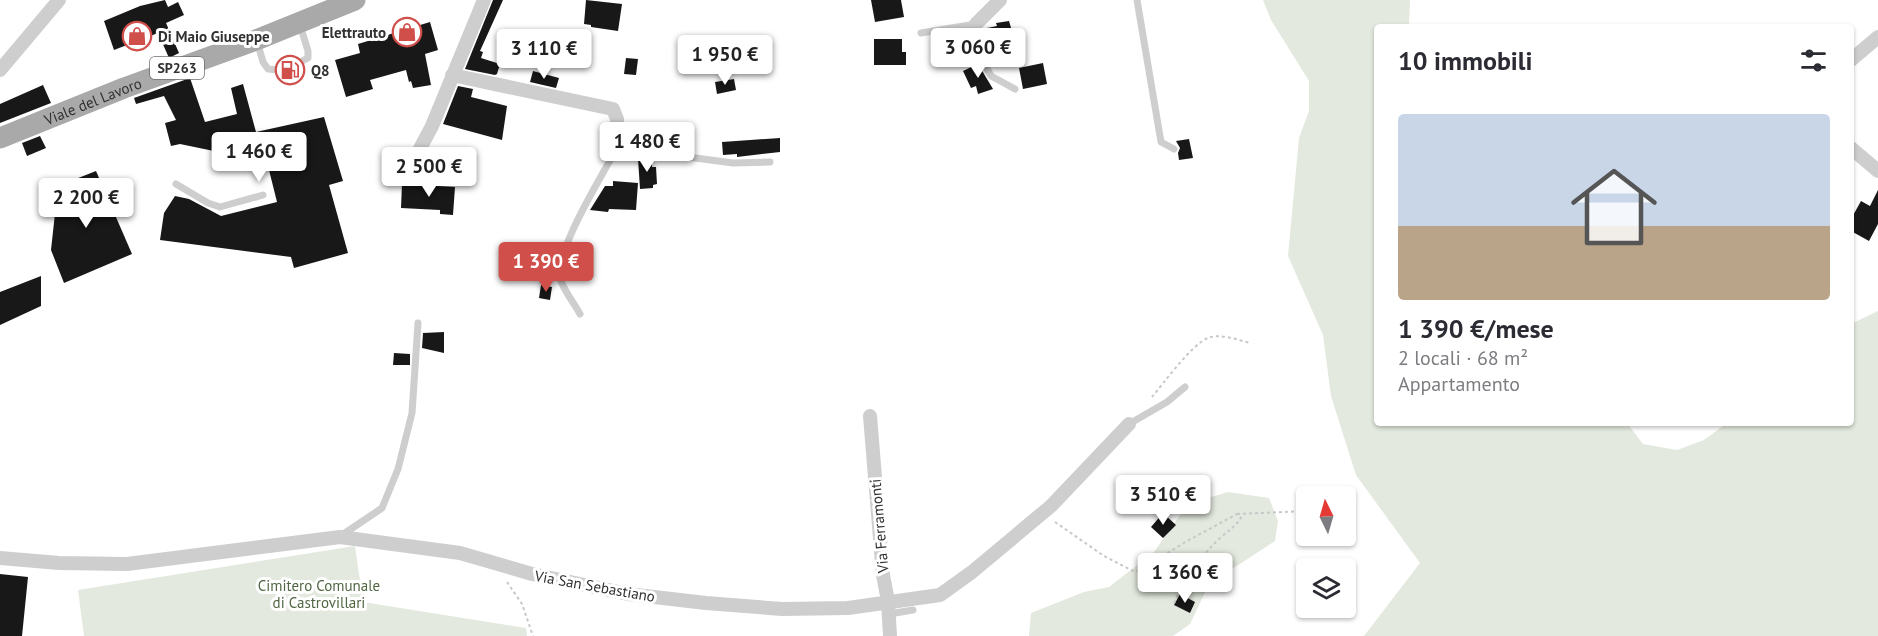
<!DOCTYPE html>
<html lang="it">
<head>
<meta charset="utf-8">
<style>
	:root { --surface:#fff; --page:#f2f2f3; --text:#2b2b33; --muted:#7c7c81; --accent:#d04f4b }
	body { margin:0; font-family:"PT Sans",sans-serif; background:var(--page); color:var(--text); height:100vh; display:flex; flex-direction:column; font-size:22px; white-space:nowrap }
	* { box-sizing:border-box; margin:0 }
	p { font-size:20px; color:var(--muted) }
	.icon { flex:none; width:33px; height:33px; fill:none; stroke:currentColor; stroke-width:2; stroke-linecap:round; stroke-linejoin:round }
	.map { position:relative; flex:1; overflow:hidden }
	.sheet { position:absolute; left:1374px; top:24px; width:480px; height:402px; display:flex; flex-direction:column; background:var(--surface); border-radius:6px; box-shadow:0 2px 4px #0004 }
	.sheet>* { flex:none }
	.needle { width:39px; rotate:355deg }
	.controls { position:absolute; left:1296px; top:486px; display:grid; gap:12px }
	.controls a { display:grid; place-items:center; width:60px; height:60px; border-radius:6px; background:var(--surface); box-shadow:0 2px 4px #0004; font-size:30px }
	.price { position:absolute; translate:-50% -51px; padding:0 14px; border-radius:6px; background:#fff; color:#222; font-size:20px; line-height:39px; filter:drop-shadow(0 2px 3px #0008) }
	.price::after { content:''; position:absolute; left:50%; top:36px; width:18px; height:14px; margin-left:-9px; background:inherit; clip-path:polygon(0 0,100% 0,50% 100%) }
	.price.current { background:var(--accent); color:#fff }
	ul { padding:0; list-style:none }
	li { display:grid; align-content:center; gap:12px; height:318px; padding:0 24px }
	li span { display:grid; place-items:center; height:186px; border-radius:6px; color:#555 }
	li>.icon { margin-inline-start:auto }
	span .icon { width:108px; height:108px; fill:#fffc; stroke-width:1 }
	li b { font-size:26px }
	h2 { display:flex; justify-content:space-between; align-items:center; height:72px; padding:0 24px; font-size:26px }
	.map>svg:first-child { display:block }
	.green { fill:#e3e9de }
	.building { fill:#181818 }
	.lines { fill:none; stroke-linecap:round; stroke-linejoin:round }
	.path { stroke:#c8c8c8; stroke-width:2; stroke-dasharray:3 3; stroke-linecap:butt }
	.lane { stroke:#cecece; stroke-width:7 }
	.street { stroke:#cecece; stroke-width:14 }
	.primary { stroke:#a9a9a9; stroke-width:21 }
	.labels { text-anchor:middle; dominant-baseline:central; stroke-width:6; stroke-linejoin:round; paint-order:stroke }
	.shield { fill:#fff; stroke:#6f6f6f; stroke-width:1.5 }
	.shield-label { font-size:14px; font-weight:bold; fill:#313131 }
	.poi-label { font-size:15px; font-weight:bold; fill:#313131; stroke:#fff; text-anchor:start }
	.street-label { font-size:15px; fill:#313131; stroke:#fff }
	.park-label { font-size:15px; fill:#516743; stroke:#fff }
</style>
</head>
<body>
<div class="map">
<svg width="1878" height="636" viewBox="0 0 1878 636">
	<rect width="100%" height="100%" fill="#fff"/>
	<path class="green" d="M 1263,0 L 1410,0 L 1409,27 L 1377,27 L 1377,423 L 1627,423 L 1643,444 L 1677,450 L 1704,440 L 1727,423 L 1851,423 L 1851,324 L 1878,311 L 1878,636 L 1364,636 L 1420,563 L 1356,475 L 1331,396 L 1323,335 L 1288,256 L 1299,138 L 1309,111 L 1309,81 L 1271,20 Z
		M 1228,492 L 1269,498 L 1278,521 L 1275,541 L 1209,584 L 1190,624 L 1173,636 L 1029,636 L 1031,613 L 1084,592 L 1109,587 L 1154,552 L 1188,504 Z
		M 355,546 L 363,602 L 526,628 L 527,636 L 84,636 L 78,590 Z"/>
	<path class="building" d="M 165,0 L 168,7 L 178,2 L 184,15 L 166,23 L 179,53 L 169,58 L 158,33 L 114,50 L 104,21 L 140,6 Z
		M 493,0 L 503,0 L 480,51 L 483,52 L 481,58 L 500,64 L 497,74 L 495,75 L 465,69 Z
		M 586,0 L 622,4 L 618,31 L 591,27 L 591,25 L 584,24 Z
		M 871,0 L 901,0 L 904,17 L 875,22 Z
		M 1009,21 L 1012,31 L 1016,30 L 1019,41 L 991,47 L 987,28 L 997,26 L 996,23 Z
		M 430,22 L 438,50 L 425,54 L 431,85 L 413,88 L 411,81 L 409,82 L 406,70 L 370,80 L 373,89 L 346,97 L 335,60 L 360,53 L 358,44 Z
		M 874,39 L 902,39 L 902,52 L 906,52 L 906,65 L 874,65 Z
		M 626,58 L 638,59 L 636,75 L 624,74 Z
		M 1043,63 L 1047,84 L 1023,89 L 1019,68 Z
		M 978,64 L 993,89 L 978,94 L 976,86 L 971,88 L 963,71 Z
		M 533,71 L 559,78 L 556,88 L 530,82 Z
		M 190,78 L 205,122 L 237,114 L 231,88 L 243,84 L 256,132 L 324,117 L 343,181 L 329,185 L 348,253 L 294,268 L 291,257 L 160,240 L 164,213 L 175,196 L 189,199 L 221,216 L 277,202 L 267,162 L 180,144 L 171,146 L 165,123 L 176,120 L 164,96 L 136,104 L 134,98 Z
		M 734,79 L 736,90 L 717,94 L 715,82 Z
		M 43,85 L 51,103 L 0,123 L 0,104 Z
		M 458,86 L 473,89 L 471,97 L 507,106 L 502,140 L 443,124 Z
		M 40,136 L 46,148 L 27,156 L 22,143 Z
		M 780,138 L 780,152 L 737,157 L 737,154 L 723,155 L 722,142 Z
		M 1189,139 L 1193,158 L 1179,160 L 1178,153 L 1180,148 L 1176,141 Z
		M 652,157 L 652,167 L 656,167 L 657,184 L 653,185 L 653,188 L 640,189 L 638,158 Z
		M 96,171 L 132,254 L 64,283 L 51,250 L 58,186 Z
		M 613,181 L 638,183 L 636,210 L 609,209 L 608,212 L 590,210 L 605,186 L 613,186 Z
		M 402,184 L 455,187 L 453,215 L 440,214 L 440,210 L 401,208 Z
		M 1878,190 L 1878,224 L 1869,241 L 1851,231 L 1851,219 L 1861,201 L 1870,206 Z
		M 569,256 L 581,258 L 578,278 L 566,277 Z
		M 41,276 L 41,306 L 0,325 L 0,292 Z
		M 541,285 L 552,287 L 550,300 L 539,298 Z
		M 444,332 L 444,353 L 422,348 L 423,333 Z
		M 394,353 L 410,354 L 410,365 L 393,365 Z
		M 1163,513 L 1176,525 L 1163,538 L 1151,527 Z
		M 0,574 L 28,577 L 22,636 L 0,636 Z
		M 1180,594 L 1195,602 L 1190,613 L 1174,605 Z"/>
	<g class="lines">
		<path class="path" d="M 1152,397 C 1163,384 1192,344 1208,338 C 1220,333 1238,340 1250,343
			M 1237,514 L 1306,511
			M 1055,522 L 1104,556 L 1135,572 L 1189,540 L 1237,514 L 1241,518 C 1235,527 1228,531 1220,538 C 1200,557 1183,580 1173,606
			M 1306,523 L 1298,526 L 1297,534 L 1300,540 L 1309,542 L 1338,536
			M 507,582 L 522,604 L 533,636"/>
		<path class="lane" d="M 1137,0 L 1161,142 L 1174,149
			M 921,33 L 976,24 L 982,59 L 991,76 L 1015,89
			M 257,41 L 263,62 L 268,69 C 281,71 296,65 308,58 L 308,51 L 300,25
			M 176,184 L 208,203 L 220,207 L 263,195
			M 580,314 C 574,303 565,292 561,281 C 552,255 601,178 614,153 L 617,141 L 658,153 L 733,163 L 770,162
			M 1129,424 L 1167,402 L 1185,387
			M 342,535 L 382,508 L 398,469 L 412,413 L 418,323
			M 889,614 L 913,610"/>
		<path class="street" d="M 976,24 L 1000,0
			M 1851,60 L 1878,37
			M 0,70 L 59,0
			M 452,75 L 613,109 L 617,119 L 617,141
			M 1851,148 L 1878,171
			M 406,175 L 432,126 L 484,0
			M 870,416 L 883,575 L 888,601 L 890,636
			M 0,558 L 59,563 L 127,564 L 340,537 L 460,553 L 532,574 L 628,594 L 706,603 L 782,609 L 848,608 L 940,595 L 972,572 L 1051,506 L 1129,424"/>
		<path class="primary" id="s1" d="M 0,138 L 124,88 L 256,40 L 355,0"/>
	</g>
	<defs>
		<g id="shop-ring" transform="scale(1.5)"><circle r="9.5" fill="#fff" stroke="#d04f4b" stroke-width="1.5"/><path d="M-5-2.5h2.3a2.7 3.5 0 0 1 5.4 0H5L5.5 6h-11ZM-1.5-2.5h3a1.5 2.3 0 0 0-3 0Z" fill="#d04f4b"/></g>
		<g id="fuel-ring" transform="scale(1.5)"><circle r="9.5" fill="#fff" stroke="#d04f4b" stroke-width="1.5"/><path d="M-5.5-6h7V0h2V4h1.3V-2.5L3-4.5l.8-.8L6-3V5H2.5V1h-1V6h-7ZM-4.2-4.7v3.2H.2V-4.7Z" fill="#d04f4b"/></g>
	</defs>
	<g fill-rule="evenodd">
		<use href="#shop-ring" x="407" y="32"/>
		<use href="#shop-ring" x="137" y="36"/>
		<use href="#fuel-ring" x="290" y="70"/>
	</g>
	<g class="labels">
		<rect class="shield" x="150" y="57" width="54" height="22" rx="4.5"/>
		<g class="shield-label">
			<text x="177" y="68">SP263</text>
		</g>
		<g class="poi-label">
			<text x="386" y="32" text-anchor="end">Elettrauto</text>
			<text x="158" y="36">Di Maio Giuseppe</text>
			<text x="311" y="70">Q8</text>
		</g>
		<g class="street-label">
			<text stroke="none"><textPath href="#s1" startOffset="100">Viale del Lavoro</textPath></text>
			<text transform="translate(879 526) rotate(-95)">Via Ferramonti</text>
			<text transform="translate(595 586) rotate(10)">Via San Sebastiano</text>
		</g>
		<g class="park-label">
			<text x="319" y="585">Cimitero Comunale<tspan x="319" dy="17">di Castrovillari</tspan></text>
		</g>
	</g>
</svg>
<div class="controls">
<a><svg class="needle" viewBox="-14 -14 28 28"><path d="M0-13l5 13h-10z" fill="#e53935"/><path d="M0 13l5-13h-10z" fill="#7c7c81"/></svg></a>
<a><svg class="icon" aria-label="layers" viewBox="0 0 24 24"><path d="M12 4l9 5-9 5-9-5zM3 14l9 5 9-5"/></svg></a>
</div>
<b class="price" style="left:978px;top:79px">3 060 €</b>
<b class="price" style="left:544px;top:80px">3 110 €</b>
<b class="price" style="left:725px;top:86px">1 950 €</b>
<b class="price" style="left:647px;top:173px">1 480 €</b>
<b class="price" style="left:259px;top:183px">1 460 €</b>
<b class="price" style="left:429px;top:198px">2 500 €</b>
<b class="price" style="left:86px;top:229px">2 200 €</b>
<b class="price current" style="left:546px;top:293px">1 390 €</b>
<b class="price" style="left:1163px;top:526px">3 510 €</b>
<b class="price" style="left:1185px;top:604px">1 360 €</b>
<section class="sheet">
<h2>10 immobili<svg class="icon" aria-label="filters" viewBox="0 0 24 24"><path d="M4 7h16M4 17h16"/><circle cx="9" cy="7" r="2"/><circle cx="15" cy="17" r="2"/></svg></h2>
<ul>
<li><span style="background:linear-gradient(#c9d6e8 60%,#b9a48a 0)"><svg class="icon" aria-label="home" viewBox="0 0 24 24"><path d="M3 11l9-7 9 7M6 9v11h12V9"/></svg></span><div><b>1 390 €/mese</b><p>2 locali · 68 m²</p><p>Appartamento</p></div></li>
</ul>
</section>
</div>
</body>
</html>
